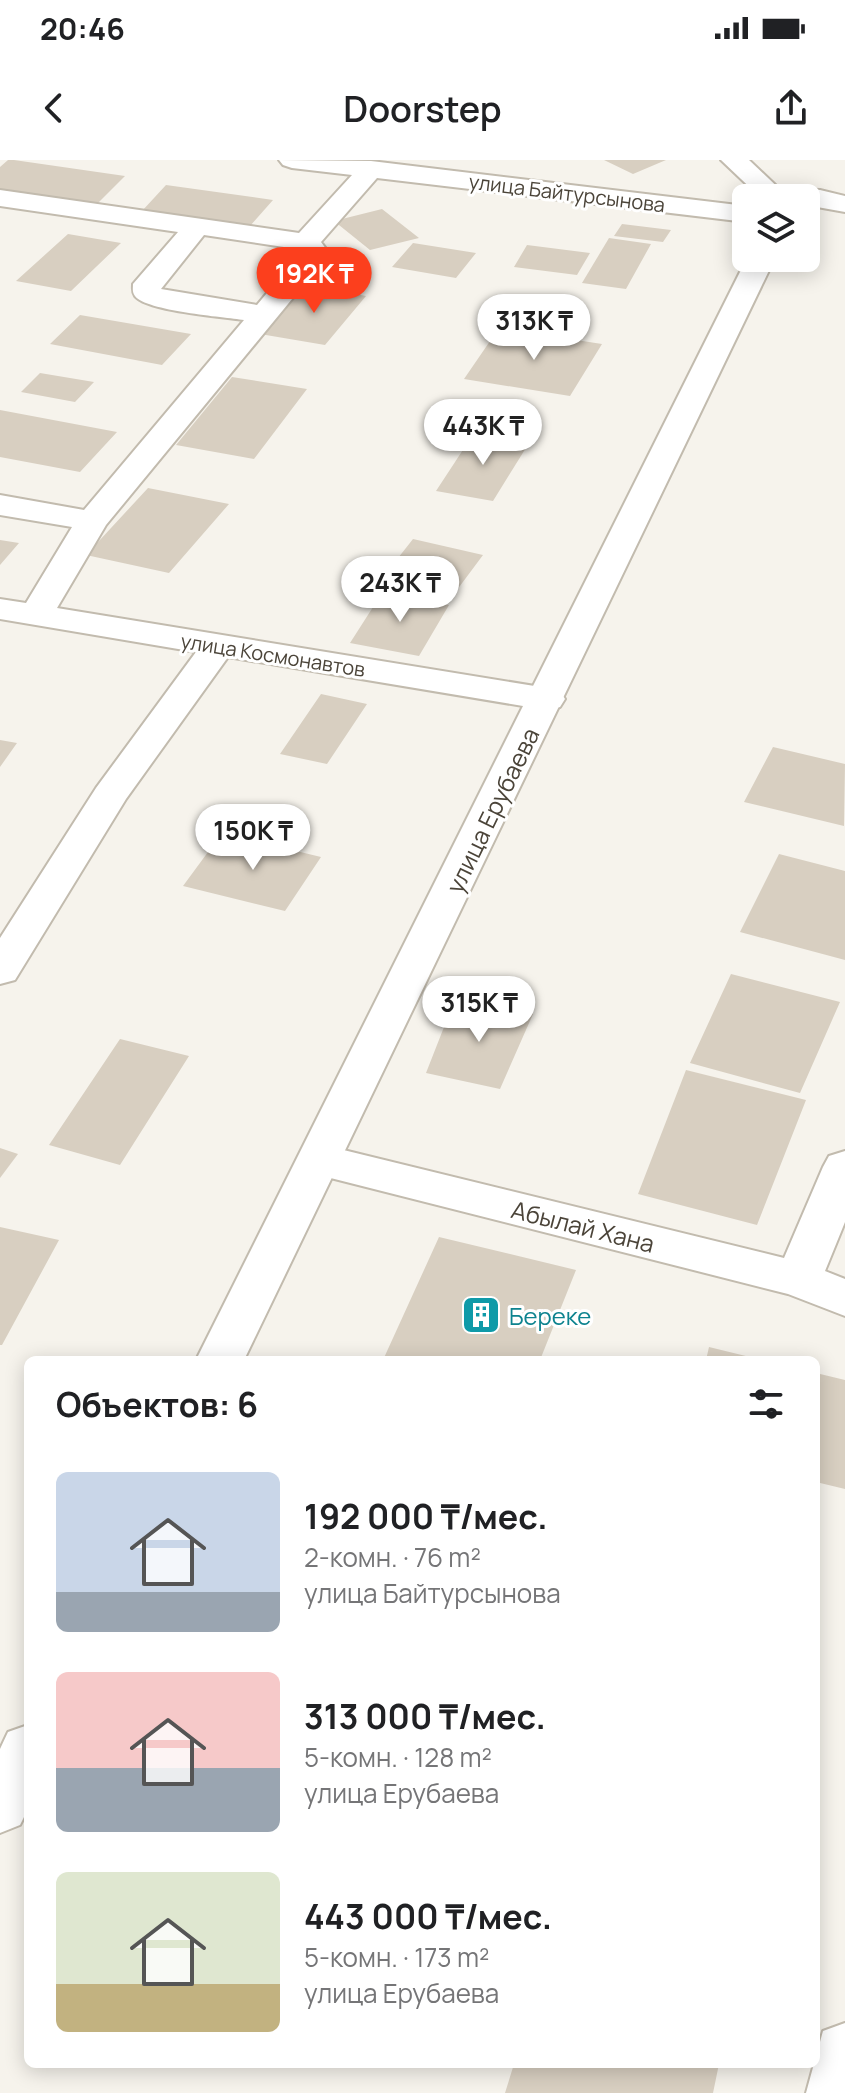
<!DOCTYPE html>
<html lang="ru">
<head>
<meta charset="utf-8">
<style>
	:root { --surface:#fff; --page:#f2f2f2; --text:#202124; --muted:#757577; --accent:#fc3f1d }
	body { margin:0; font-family:Manrope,sans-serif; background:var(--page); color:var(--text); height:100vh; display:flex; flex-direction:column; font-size:30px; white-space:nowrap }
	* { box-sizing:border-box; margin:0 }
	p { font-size:26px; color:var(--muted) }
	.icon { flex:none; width:44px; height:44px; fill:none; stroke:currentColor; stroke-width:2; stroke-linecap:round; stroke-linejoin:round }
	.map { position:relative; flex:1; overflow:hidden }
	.side { position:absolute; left:24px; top:1196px; width:796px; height:712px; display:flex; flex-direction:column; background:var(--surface); border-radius:12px; box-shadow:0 4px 20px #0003 }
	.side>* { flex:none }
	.buttons { position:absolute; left:732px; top:24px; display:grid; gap:16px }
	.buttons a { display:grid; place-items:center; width:88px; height:88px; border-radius:12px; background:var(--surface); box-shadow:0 4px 20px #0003; font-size:40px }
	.price { position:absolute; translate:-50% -68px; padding:0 18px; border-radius:28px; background:#fff; color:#222; font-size:26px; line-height:52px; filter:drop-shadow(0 2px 4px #0008) }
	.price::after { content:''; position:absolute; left:50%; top:48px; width:24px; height:18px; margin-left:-12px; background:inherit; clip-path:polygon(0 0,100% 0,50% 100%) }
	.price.current { background:var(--accent); color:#fff }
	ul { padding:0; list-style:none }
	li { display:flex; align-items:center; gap:24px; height:200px; padding:0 32px }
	li span { display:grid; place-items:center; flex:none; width:224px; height:160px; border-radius:12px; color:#555 }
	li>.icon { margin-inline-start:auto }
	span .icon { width:96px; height:96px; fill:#fffc; stroke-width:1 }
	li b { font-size:34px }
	h2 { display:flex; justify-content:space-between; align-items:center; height:96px; padding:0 32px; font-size:34px }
	.status { display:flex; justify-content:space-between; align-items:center; height:56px; padding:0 40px; background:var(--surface); direction:ltr }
	.status svg { height:22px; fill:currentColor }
	header { display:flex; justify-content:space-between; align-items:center; height:104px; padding:0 32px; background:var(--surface); font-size:36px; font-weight:600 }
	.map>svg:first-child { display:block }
	.building { fill:#d8cfc1 }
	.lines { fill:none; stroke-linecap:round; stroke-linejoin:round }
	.minor-casing { stroke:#c2bbae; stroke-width:4 }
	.tertiary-casing { stroke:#c2bbae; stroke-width:4 }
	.minor { fill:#fff; fill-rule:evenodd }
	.tertiary { fill:#fff; fill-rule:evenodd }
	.labels { text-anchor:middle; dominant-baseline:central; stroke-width:6; stroke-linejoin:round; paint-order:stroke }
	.far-street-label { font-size:20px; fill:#4b4439; stroke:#fff }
	.street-label { font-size:24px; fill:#4b4439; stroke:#fff }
	.culture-label { font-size:24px; fill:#0d838f; stroke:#fff; text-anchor:start }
</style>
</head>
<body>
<div class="status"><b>20:46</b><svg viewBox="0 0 49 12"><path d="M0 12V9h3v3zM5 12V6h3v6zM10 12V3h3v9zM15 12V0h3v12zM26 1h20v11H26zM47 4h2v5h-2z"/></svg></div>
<header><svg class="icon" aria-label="back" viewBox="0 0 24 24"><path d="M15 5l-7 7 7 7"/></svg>Doorstep<svg class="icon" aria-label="share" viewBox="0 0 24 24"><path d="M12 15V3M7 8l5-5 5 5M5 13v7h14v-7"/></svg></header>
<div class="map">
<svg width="845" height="1933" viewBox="0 0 845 1933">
	<rect width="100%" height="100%" fill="#f6f3ec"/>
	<path class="building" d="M 8,0 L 14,0 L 125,16 L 96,45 L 0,31 L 0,7 Z
		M 604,0 L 666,0 L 633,14 Z
		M 166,25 L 273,40 L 250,66 L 142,51 Z
		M 382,49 L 419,78 L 370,90 L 334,61 Z
		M 622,64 L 671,70 L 663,82 L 614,76 Z
		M 68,74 L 121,83 L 71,131 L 16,121 Z
		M 609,78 L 651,84 L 626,129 L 582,123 Z
		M 413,83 L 476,93 L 456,118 L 392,107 Z
		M 527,85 L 590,93 L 577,115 L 514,107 Z
		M 305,125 L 366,136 L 325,185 L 260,174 Z
		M 80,155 L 191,174 L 162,205 L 50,184 Z
		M 499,168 L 602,184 L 570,236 L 464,219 Z
		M 40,213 L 94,222 L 75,242 L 21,232 Z
		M 232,217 L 307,229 L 254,299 L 176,285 Z
		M 0,250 L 117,272 L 80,312 L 0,297 Z
		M 474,273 L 529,283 L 493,341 L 436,331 Z
		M 148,328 L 229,344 L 169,413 L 86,395 Z
		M 413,379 L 483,395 L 448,442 L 376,426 Z
		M 0,380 L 19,383 L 0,405 Z
		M 382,433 L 449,445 L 419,496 L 350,483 Z
		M 321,534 L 367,544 L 327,604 L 280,594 Z
		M 0,580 L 17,583 L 0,607 Z
		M 773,587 L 845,604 L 844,666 L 744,642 Z
		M 222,673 L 321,697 L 285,751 L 183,726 Z
		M 779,694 L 845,711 L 845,800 L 740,772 Z
		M 731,814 L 840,842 L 800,933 L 690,903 Z
		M 455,839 L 533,854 L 500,929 L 426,913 Z
		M 120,879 L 189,896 L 120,1005 L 49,985 Z
		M 686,910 L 806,940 L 757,1065 L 638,1034 Z
		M 0,988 L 18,994 L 0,1018 Z
		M 0,1067 L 59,1080 L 2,1185 L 0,1185 Z
		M 439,1077 L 576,1110 L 540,1200 L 383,1200 Z
		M 709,1187 L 758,1199 L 758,1200 L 706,1200 Z
		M 816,1213 L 845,1220 L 845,1329 L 816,1322 Z
		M 514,1904 L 719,1904 L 713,1933 L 505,1933 Z"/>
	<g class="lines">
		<g class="minor-casing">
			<path id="minor" d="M 279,0 L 371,1 L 746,46 L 746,62 L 377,18 L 321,82 L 329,93 L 325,99 L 106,365 L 57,448 L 547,528 L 560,531 L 565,539 L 560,547 L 547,550 L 228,497 L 126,639 L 15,820 L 0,824 L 0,778 L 96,628 L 196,492 L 0,459 L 0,439 L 26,443 L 72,367 L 0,355 L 0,335 L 84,350 L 244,160 C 224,157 146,151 135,136 C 132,132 133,129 133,124 L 178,72 L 0,46 L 0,30 L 299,73 L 352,15 L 292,8 L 283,5 ZM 204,75 L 297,89 L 300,93 L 257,145 L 161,129 Z
				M 777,28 L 820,30 L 845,36 L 845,52 L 806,45 L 806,38 L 765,38 L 768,30 Z
				M 319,984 L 784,1098 L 823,1007 L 829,996 L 845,991 L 845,1062 L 825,1111 L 845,1119 L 845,1156 L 788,1134 L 303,1011 L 297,1000 L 303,989 Z
				M 845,1863 L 845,1933 L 806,1933 L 823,1871 Z"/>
		</g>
		<g class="tertiary-casing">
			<path id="tertiary" d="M 721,0 L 749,0 L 789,38 L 761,38 Z
				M 747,98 L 775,98 L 244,1200 L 196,1200 Z
				M 28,1565 L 28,1649 L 20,1665 L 0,1673 L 0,1589 L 8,1572 Z"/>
		</g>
		<use href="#minor" class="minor"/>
		<use href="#tertiary" class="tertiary"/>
	</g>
	<defs>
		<g id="building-square" transform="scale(2)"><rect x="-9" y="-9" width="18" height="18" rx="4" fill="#0f9aa8" stroke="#fff"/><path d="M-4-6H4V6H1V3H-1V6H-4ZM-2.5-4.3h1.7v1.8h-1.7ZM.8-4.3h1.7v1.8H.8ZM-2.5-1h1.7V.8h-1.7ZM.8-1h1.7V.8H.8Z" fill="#fff"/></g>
	</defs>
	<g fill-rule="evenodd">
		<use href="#building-square" x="481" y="1155"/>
	</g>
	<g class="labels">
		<g class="far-street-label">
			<text transform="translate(567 33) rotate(7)">улица Байтурсынова</text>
			<text transform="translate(273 495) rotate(9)">улица Космонавтов</text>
		</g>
		<g class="street-label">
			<text transform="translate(492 650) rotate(-64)">улица Ерубаева</text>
			<text transform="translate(583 1066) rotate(14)">Абылай Хана</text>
		</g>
		<g class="culture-label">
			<text x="509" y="1155">Береке</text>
		</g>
	</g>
</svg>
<div class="buttons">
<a><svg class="icon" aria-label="layers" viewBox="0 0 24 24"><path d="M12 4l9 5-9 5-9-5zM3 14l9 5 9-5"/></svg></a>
</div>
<b class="price current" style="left:314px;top:155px">192K ₸</b>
<b class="price" style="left:534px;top:202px">313K ₸</b>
<b class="price" style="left:483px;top:307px">443K ₸</b>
<b class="price" style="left:400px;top:464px">243K ₸</b>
<b class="price" style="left:253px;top:712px">150K ₸</b>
<b class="price" style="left:479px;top:884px">315K ₸</b>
<section class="side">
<h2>Объектов: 6<svg class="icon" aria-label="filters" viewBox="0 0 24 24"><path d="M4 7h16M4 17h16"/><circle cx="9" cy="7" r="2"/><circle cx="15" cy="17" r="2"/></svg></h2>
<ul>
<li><span style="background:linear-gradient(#c9d6e8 75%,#9aa5b1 0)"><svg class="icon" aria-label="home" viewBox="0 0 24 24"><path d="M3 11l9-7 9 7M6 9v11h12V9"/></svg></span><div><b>192 000 ₸/мес.</b><p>2-комн. · 76 m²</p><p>улица Байтурсынова</p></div></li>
<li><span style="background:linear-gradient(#f6c9c9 60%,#9aa5b1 0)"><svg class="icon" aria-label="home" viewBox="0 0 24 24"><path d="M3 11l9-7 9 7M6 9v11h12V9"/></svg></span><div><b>313 000 ₸/мес.</b><p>5-комн. · 128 m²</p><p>улица Ерубаева</p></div></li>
<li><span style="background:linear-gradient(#dfe7d0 70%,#c2b280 0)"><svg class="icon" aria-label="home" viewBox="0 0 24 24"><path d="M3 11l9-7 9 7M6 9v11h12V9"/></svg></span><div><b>443 000 ₸/мес.</b><p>5-комн. · 173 m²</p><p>улица Ерубаева</p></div></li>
</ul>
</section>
</div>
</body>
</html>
